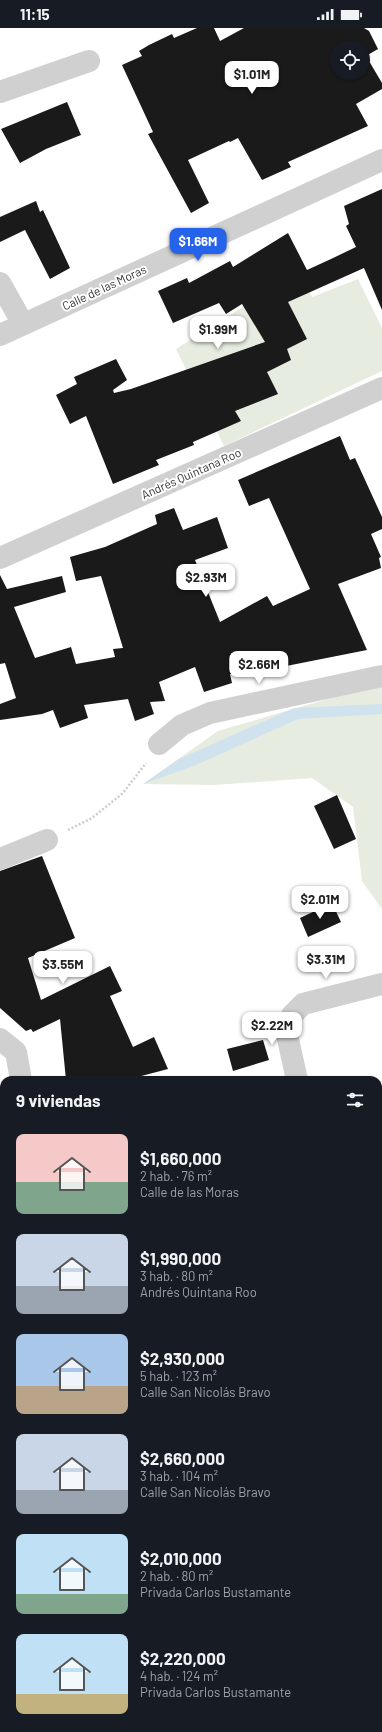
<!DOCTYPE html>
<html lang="es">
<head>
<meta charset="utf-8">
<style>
	:root { --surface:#171b24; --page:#20242c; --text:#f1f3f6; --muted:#9ea1a6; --accent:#2563eb }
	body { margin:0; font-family:Barlow,sans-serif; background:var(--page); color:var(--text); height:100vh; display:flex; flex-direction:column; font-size:15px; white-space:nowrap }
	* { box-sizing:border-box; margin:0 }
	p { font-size:13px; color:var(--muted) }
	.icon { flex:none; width:22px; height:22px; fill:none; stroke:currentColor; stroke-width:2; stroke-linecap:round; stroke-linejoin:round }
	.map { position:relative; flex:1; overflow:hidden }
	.sheet { position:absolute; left:0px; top:1048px; width:382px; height:656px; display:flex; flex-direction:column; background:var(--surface); border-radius:12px 12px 0 0; box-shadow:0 1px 3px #0004 }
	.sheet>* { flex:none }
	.buttons { position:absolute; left:330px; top:12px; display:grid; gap:8px }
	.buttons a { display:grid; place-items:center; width:40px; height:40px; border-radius:50%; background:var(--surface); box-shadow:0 1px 3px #0004; font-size:20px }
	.price { position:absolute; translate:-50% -34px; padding:0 9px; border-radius:8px; background:#fff; color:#222; font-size:13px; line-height:26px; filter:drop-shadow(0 1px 2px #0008) }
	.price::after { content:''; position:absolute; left:50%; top:24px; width:12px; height:9px; margin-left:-6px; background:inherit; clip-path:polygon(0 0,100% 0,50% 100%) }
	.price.selected { background:var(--accent); color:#fff }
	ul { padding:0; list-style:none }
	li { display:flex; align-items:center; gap:12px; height:100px; padding:0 16px }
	li span { display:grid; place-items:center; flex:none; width:112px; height:80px; border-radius:8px; color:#555 }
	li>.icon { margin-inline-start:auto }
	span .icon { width:48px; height:48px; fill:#fffc; stroke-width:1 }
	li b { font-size:17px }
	h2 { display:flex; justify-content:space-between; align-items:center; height:48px; padding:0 16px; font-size:17px }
	.status { display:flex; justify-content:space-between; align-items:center; height:28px; padding:0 20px; background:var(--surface); direction:ltr }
	.status svg { height:11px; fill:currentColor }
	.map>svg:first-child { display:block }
	.green { fill:#e6ecdf }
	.water { fill:#cfe2ee }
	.building { fill:#1a1a1a; fill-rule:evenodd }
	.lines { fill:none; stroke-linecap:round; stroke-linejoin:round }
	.path { stroke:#cdcdcd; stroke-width:2.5; stroke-dasharray:2 2; stroke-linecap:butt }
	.street { stroke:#d0d0d0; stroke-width:22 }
	.secondary { stroke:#bdbdbd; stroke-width:22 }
	.labels { text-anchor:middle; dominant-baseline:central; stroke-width:4; stroke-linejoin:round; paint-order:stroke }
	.street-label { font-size:12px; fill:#333; stroke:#fff }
</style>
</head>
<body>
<div class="status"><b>11:15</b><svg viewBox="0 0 49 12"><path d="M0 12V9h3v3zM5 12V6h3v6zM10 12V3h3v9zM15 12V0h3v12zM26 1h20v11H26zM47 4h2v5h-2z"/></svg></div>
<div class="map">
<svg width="382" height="1704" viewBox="0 0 382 1704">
	<rect width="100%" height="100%" fill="#fff"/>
	<path class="green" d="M 298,244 L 312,269 L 358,251 L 382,300 L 382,343 L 224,418 L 176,321 Z
		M 382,655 L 382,881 L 362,853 L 353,779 L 312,750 L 214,757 L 143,756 L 218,703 Z"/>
	<path class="water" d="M 382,676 L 382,686 L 298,691 L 196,737 L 143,756 L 179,731 L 294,680 Z"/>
	<path class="building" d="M 197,0 L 214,0 L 220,13 L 244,0 L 364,0 L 369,3 L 378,21 L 366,28 L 382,55 L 382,61 L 356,76 L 368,98 L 288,134 L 291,139 L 262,152 L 238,110 L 230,114 L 229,113 L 188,132 L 209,175 L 191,185 L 148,106 L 153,104 L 122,37 L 142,28 L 139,23 L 149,17 L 172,6 L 174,10 ZM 337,19 L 363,19 L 363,45 L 337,45 Z
		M 67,74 L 81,107 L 46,121 L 20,135 L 1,101 Z
		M 382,161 L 382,282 L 364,240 L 288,274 L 307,311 L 287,321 L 291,332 L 267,344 L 278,366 L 235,383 L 241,393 L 193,414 L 194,417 L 156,432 L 159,437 L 113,456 L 86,388 L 70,396 L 56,367 L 77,356 L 74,349 L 116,331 L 127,352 L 113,362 L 114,365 L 131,361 L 265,314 L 242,276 L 226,286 L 219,275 L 173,295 L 158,263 L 187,250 L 189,255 L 230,233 L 233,239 L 288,205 L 307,242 L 331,231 L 356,219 L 346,198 L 349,196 L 344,178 Z
		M 36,173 L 40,184 L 43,182 L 70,240 L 50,251 L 25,202 L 0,214 L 0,189 Z
		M 340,408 L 350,432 L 355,430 L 382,489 L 382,501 L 371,506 L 381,529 L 379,530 L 381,540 L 338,556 L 367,622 L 261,643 L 230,646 L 232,655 L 204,664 L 195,639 L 159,654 L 165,673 L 150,674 L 154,686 L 135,693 L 128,671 L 84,677 L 88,690 L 60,700 L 53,682 L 42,686 L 0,692 L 0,676 L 16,670 L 5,635 L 0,636 L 0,547 L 7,561 L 62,548 L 66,564 L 14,579 L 35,630 L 71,619 L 76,636 L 115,629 L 113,621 L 123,620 L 101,548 L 76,553 L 70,529 L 105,519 L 157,496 L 155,487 L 174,480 L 183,502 L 217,489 L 228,520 L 195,532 L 220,594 L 267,568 L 273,578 L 310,561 L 269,470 L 249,478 L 238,452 Z
		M 337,767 L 356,811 L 334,821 L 314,778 Z
		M 42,828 L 75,910 L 28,930 L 41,972 L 110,938 L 122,963 L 110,968 L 133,1019 L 154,1009 L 168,1041 L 126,1052 L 66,1052 L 60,991 L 33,1004 L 31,1001 L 26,1003 L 0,980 L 0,843 Z
		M 332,875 L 341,894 L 308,909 L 300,890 Z
		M 263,1012 L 269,1032 L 233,1043 L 227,1021 Z"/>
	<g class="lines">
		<path class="path" d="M 68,802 L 92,790 L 123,765 L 146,735"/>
		<path class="street" d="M 0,64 L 89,33
			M 0,255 L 23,296
			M 0,307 L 382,132
			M 0,530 L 382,360
			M 159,716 L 182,697 L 210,685 L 382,648
			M 0,831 L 47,812
			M 0,1011 L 16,1024 L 21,1052
			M 297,1052 L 286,1002 L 292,987 L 303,976 L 382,956
			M 0,1082 L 4,1078
			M 0,1099 L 4,1099
			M 378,1168 L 382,1167
			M 115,1700 L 116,1704
			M 349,1700 L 350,1704"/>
		<path class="secondary" d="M 378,1461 L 382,1460
			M 0,1479 L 4,1479"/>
	</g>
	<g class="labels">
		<g class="street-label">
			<text transform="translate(104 259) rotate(-25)">Calle de las Moras</text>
			<text transform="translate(191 445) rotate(-24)">Andrés Quintana Roo</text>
		</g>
	</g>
</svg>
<div class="buttons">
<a><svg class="icon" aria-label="locate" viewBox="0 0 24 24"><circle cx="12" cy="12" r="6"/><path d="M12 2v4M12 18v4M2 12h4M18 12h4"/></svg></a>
</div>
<b class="price" style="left:252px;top:67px">$1.01M</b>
<b class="price selected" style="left:198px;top:234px">$1.66M</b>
<b class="price" style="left:218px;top:322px">$1.99M</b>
<b class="price" style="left:206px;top:570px">$2.93M</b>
<b class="price" style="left:259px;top:657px">$2.66M</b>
<b class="price" style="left:320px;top:892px">$2.01M</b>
<b class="price" style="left:326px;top:952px">$3.31M</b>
<b class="price" style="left:63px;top:957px">$3.55M</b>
<b class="price" style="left:272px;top:1018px">$2.22M</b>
<section class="sheet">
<h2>9 viviendas<svg class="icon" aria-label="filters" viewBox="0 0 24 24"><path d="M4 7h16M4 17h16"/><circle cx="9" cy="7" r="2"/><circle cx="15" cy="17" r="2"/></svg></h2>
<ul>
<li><span style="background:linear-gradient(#f6c9c9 60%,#7fa58c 0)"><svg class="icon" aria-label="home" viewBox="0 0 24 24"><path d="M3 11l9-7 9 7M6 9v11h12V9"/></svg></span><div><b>$1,660,000</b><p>2 hab. · 76 m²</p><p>Calle de las Moras</p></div></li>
<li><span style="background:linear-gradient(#c9d6e8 65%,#9aa5b1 0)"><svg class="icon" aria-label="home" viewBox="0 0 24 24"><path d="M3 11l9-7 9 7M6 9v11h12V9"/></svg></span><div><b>$1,990,000</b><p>3 hab. · 80 m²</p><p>Andrés Quintana Roo</p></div></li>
<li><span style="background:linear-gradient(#a9c7e8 65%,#b9a48a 0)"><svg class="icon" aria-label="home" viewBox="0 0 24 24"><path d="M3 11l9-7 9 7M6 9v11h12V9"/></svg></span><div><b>$2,930,000</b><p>5 hab. · 123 m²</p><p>Calle San Nicolás Bravo</p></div></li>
<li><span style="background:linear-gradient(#c9d6e8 70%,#9aa5b1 0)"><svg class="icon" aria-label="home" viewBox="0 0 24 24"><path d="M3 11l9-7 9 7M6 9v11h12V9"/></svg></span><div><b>$2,660,000</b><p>3 hab. · 104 m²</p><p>Calle San Nicolás Bravo</p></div></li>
<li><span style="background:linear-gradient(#bfe0f5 75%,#7fa58c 0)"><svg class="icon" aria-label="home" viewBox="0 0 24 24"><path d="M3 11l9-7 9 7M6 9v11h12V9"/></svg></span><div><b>$2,010,000</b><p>2 hab. · 80 m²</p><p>Privada Carlos Bustamante</p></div></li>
<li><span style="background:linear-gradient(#bfe0f5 75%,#c2b280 0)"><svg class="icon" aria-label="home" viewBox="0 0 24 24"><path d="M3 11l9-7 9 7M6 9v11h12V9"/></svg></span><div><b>$2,220,000</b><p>4 hab. · 124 m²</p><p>Privada Carlos Bustamante</p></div></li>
</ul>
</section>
</div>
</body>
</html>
